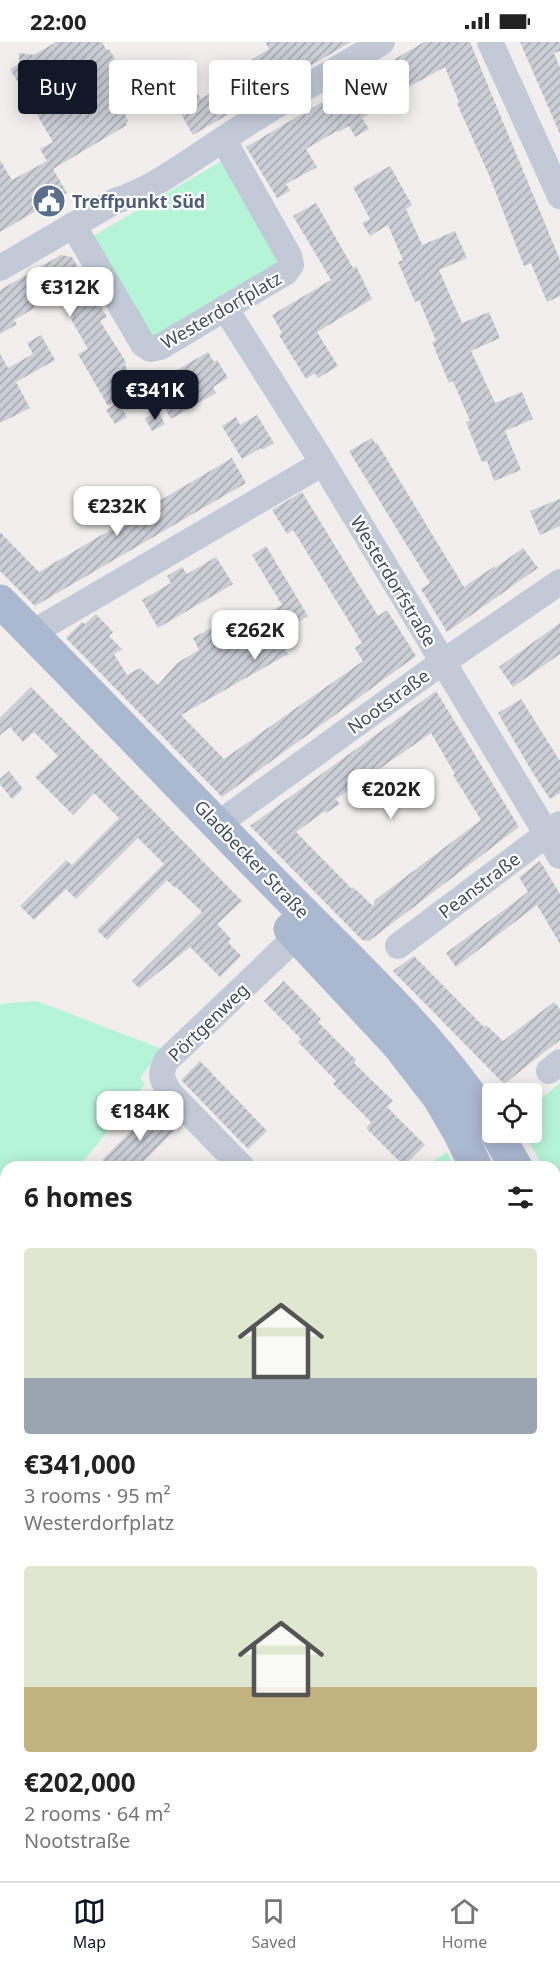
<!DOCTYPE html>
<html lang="en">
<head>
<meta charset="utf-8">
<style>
	:root { --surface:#fff; --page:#f6f6f6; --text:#222; --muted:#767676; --line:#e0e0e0; --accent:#111827 }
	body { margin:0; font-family:"Noto Sans",sans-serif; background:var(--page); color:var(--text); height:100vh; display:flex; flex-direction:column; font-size:22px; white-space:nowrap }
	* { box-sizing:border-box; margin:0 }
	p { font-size:20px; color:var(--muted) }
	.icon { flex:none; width:33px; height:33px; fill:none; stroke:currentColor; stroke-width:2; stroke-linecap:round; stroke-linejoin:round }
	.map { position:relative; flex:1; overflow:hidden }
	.side { position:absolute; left:0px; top:1119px; width:561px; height:720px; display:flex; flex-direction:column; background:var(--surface); border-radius:18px 18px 0 0; box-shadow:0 3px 15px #0003 }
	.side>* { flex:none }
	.top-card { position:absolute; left:18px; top:18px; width:525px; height:54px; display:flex; gap:12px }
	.tools { position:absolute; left:482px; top:1041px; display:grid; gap:12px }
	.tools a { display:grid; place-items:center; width:60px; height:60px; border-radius:6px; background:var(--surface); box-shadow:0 3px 15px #0003; font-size:30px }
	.price { position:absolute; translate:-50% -51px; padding:0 14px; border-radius:12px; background:#fff; color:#222; font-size:20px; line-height:39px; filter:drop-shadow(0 2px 3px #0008) }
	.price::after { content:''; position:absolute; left:50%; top:36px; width:18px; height:14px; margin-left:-9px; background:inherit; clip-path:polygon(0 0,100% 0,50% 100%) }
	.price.selected { background:var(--accent); color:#fff }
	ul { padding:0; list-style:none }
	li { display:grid; align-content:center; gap:12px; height:318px; padding:0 24px }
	li span { display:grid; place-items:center; height:186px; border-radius:6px; color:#555 }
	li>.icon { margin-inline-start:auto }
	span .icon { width:108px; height:108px; fill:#fffc; stroke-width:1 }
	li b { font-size:26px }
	h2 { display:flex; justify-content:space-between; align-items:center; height:72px; padding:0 24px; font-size:26px }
	.pill { padding:0 21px; border-radius:6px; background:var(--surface); box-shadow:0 3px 15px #0003; font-size:21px; line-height:54px }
	.pill.selected { background:var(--accent); color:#fff }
	.status { display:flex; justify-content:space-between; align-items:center; height:42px; padding:0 30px; background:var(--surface); direction:ltr }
	.status svg { height:16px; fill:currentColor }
	.tab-bar { display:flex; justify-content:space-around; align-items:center; height:84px; border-top:2px solid var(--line); background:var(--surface); font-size:16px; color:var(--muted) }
	.tab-bar a { display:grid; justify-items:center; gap:3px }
	.tab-bar .selected { color:var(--accent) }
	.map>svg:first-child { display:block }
	.commercial { fill:#fefae4 }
	.forest { fill:url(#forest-firs) }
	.green { fill:#b6f4d7 }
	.building { fill:url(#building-hatch); fill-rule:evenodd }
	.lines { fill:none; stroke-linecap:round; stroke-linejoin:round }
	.minor { stroke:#c2cad7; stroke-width:26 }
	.major { stroke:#aab8d0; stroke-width:33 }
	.labels { text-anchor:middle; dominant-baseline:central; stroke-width:4.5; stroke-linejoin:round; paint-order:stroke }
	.service-label { font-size:18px; font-weight:bold; fill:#4e5e75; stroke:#fff; text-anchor:start }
	.street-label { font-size:18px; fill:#444e5d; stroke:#fff }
</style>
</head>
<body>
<div class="status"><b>22:00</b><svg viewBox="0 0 49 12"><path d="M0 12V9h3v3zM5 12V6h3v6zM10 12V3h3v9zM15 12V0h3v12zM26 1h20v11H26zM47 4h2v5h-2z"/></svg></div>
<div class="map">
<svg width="560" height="1839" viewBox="0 0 560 1839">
	<defs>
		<pattern id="forest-firs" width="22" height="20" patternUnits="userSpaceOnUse" patternTransform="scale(1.5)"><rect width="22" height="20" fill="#b6f4d7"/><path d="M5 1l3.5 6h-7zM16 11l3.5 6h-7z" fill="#9ed3bb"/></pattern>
		<pattern id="building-hatch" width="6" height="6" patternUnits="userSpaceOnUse" patternTransform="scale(1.5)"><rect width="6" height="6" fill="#ccced6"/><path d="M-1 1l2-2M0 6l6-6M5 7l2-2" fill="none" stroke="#a7a9b1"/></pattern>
	</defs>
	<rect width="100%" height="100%" fill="#f1eeed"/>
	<path class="commercial" d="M 6,1504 L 6,1833 L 489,1833 L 488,1839 L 0,1839 L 0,1506 Z"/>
	<path class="forest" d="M 434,1833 L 505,1833 L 504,1839 L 434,1839 Z"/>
	<path class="green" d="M 225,117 L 283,215 L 279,228 L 157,299 L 147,296 L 90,196 Z
		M 37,959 L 162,1007 L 140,1036 L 145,1042 L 79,1125 L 6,1125 L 6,1422 L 0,1425 L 0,962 Z
		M 560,1041 L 560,1161 L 555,1149 L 555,1125 L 543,1125 L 524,1091 L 531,1090 L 531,1066 Z
		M 447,1110 L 454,1125 L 424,1125 Z"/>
	<path class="building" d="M 56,0 L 102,0 L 107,9 L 109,7 L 127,37 L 135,51 L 132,53 L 139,65 L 125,73 L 128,79 L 126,81 L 127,83 L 53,127 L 67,151 L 0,190 L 0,118 L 12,138 L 47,119 L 40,107 L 53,100 L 10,27 L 19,22 L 19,11 L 34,13 Z
		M 265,0 L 351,0 L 193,93 L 172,56 L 187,47 L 192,54 L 197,51 L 201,57 L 226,42 L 224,38 L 230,34 L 228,32 L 269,7 Z
		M 424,0 L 470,0 L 560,218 L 560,254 L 547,260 L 531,221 L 524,224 L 489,133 L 462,73 L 457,61 L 459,60 L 445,25 L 396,52 L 394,50 L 371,63 L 374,69 L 362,76 L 369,87 L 355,95 L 349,84 L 338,90 L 337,89 L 306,107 L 317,125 L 286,142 L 290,149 L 277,156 L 246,105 Z
		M 520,0 L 560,0 L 560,9 L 554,11 L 560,26 L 560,92 Z
		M 390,124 L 412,163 L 406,167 L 422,203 L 455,189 L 467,216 L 439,228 L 462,281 L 489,270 L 500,296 L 471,309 L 495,361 L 522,350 L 533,377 L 505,389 L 521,428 L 494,439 L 487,419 L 482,420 L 466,380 L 470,379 L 453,339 L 449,341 L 432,300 L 436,299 L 419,258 L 415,260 L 398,220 L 403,218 L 388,183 L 370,194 L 362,181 L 370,177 L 353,145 Z
		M 316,161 L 353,226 L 356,224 L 372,257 L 317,290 L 338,324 L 318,336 L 315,331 L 306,337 L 279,293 L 282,291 L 272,273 L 331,238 L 293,174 Z
		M 61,213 L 72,215 L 107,275 L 100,279 L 126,320 L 125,323 L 131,335 L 115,344 L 122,355 L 108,364 L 78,312 L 88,307 L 57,253 L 14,278 L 17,282 L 0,292 L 0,248 Z
		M 41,293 L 55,318 L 16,340 L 30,366 L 0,381 L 0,312 L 8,326 L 33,312 L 27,301 Z
		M 208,310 L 214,320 L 217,318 L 228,336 L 213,345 L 216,351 L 171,377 L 164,365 L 171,361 L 158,339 Z
		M 118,360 L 127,375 L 115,382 L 106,368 Z
		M 158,369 L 165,382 L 152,389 L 145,377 Z
		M 257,373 L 274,401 L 262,408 L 261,406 L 242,417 L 222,384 L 236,375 L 240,383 Z
		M 372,396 L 375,401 L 377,401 L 464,545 L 495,524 L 495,526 L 523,506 L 538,526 L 447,590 L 421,547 L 430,541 L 349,409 Z
		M 232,416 L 246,441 L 35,564 L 0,529 L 0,490 L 39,530 Z
		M 302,450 L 378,574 L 387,568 L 416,614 L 222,755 L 66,596 L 82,580 L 85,582 L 96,572 L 113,590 L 109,594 L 122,607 L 114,612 L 127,633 L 140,626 L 158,643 L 177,621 L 199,608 L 193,596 L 246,567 L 252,579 L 282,563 L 252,513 L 266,504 L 308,574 L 277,593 L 288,612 L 181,673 L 224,717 L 363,619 L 355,606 L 362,601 L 297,494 L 293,488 L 287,492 L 272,468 Z
		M 560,457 L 560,484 L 540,493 L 530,469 Z
		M 216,515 L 233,542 L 158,586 L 142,558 L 171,541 L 167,534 L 182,525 L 187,532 Z
		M 560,581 L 560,612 L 513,645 L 499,625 Z
		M 31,645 L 242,859 L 217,882 L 231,897 L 228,900 L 241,914 L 220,935 L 190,905 L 139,946 L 132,939 L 202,870 L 176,845 L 175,846 L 167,838 L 107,898 L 97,888 L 164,822 L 138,796 L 76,857 L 66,847 L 34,878 L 20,864 L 66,818 L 72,823 L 119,776 L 94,751 L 73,773 L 35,735 L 58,714 L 34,690 L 23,700 L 10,685 L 0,693 L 0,676 Z
		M 436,649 L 519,785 L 369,899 L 362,898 L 250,784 ZM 431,691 L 455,732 L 453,733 L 481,778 L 375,858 L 373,864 L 353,845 L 352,847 L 296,790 L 325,769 L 326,771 L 340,762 L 336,757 Z
		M 521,657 L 560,719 L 560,751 L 550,757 L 531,728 L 498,671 Z
		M 9,729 L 23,747 L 12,757 L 0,742 L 0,737 Z
		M 540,819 L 560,852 L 560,902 L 537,863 L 456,925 L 446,911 L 528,850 L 519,835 Z
		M 414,914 L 484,985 L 486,983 L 503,999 L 554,960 L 560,967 L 560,998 L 504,1042 L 393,929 Z
		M 284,939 L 321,977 L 318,980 L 356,1018 L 354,1021 L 393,1059 L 387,1065 L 425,1103 L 404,1124 L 366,1086 L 371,1080 L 333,1042 L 336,1039 L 298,1000 L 301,997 L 264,959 Z
		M 200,1019 L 267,1089 L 248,1107 L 181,1038 Z
		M 154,1066 L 175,1088 L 138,1125 L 109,1125 L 102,1118 Z"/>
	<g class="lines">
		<path class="minor" d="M 490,0 L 560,154
			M 73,183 L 143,302 L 150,307 L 160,305 L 286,230 L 291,223 L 289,214 L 223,97
			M 0,226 L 115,159 C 152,148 189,119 222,98 C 274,63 329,32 382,0
			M 225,266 L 323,421 L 560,814
			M 32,591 L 323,421
			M 218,782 L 430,629 L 560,540
			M 398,904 L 560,782
			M 549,1029 L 560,1020
			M 242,1125 L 170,1051 C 162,1038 159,1033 166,1019 L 297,894
			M 0,1720 L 6,1719
			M 134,1833 L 135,1839
			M 382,1833 L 382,1839"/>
		<path class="major" d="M 0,559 C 94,654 185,750 278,845 C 353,922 434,993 492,1085
			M 290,887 L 398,1003 L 439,1056 L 460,1092 L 476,1125
			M 496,1090 L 516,1125
			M 555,1223 L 560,1241
			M 555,1367 L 560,1407
			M 0,1456 L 6,1454
			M 0,1489 L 6,1486
			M 555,1566 L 560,1520
			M 555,1768 L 560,1743
			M 507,1839 L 509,1833
			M 541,1839 L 542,1833"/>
	</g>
	<defs>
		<g id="civic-disc" transform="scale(1.725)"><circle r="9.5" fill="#5c6f8a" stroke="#fff"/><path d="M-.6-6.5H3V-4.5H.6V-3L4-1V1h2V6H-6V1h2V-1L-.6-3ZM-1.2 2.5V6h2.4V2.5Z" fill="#fff"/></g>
	</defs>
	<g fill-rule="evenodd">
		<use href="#civic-disc" x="49" y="159"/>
	</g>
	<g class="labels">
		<g class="service-label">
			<text x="72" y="159">Treffpunkt Süd</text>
		</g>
		<g class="street-label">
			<text transform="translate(221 268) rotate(-30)">Westerdorfplatz</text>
			<text transform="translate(394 539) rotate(59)">Westerdorfstraße</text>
			<text transform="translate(388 659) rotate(-36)">Nootstraße</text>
			<text transform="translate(252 817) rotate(46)">Gladbecker Straße</text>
			<text transform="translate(479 843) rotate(-37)">Peanstraße</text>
			<text transform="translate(208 980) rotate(-44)">Pörtgenweg</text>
		</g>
	</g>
</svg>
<div class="tools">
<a><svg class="icon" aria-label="locate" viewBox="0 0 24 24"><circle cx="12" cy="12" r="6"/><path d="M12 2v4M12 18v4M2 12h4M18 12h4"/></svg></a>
</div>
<b class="price" style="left:70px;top:276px">€312K</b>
<b class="price selected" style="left:155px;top:379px">€341K</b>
<b class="price" style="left:117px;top:495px">€232K</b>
<b class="price" style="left:255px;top:619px">€262K</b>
<b class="price" style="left:391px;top:778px">€202K</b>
<b class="price" style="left:140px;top:1100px">€184K</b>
<div class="top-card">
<a class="pill selected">Buy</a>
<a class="pill">Rent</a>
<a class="pill">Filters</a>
<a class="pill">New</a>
</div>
<section class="side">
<h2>6 homes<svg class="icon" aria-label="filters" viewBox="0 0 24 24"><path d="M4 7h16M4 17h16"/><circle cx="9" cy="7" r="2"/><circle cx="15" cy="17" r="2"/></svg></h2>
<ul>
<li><span style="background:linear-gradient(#dfe7d0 70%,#9aa5b1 0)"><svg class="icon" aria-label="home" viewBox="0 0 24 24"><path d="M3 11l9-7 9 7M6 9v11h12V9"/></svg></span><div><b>€341,000</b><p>3 rooms · 95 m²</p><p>Westerdorfplatz</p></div></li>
<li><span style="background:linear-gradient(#dfe7d0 65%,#c2b280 0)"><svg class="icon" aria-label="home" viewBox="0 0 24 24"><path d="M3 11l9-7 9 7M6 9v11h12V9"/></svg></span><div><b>€202,000</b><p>2 rooms · 64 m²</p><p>Nootstraße</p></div></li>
</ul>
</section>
</div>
<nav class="tab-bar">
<a class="selected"><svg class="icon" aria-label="map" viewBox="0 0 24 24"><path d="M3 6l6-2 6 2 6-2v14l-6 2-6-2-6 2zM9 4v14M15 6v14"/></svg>Map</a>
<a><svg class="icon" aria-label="saved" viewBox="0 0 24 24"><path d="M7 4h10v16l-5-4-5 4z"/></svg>Saved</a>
<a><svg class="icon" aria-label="home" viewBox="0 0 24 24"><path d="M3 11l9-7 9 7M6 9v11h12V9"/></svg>Home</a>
</nav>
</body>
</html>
